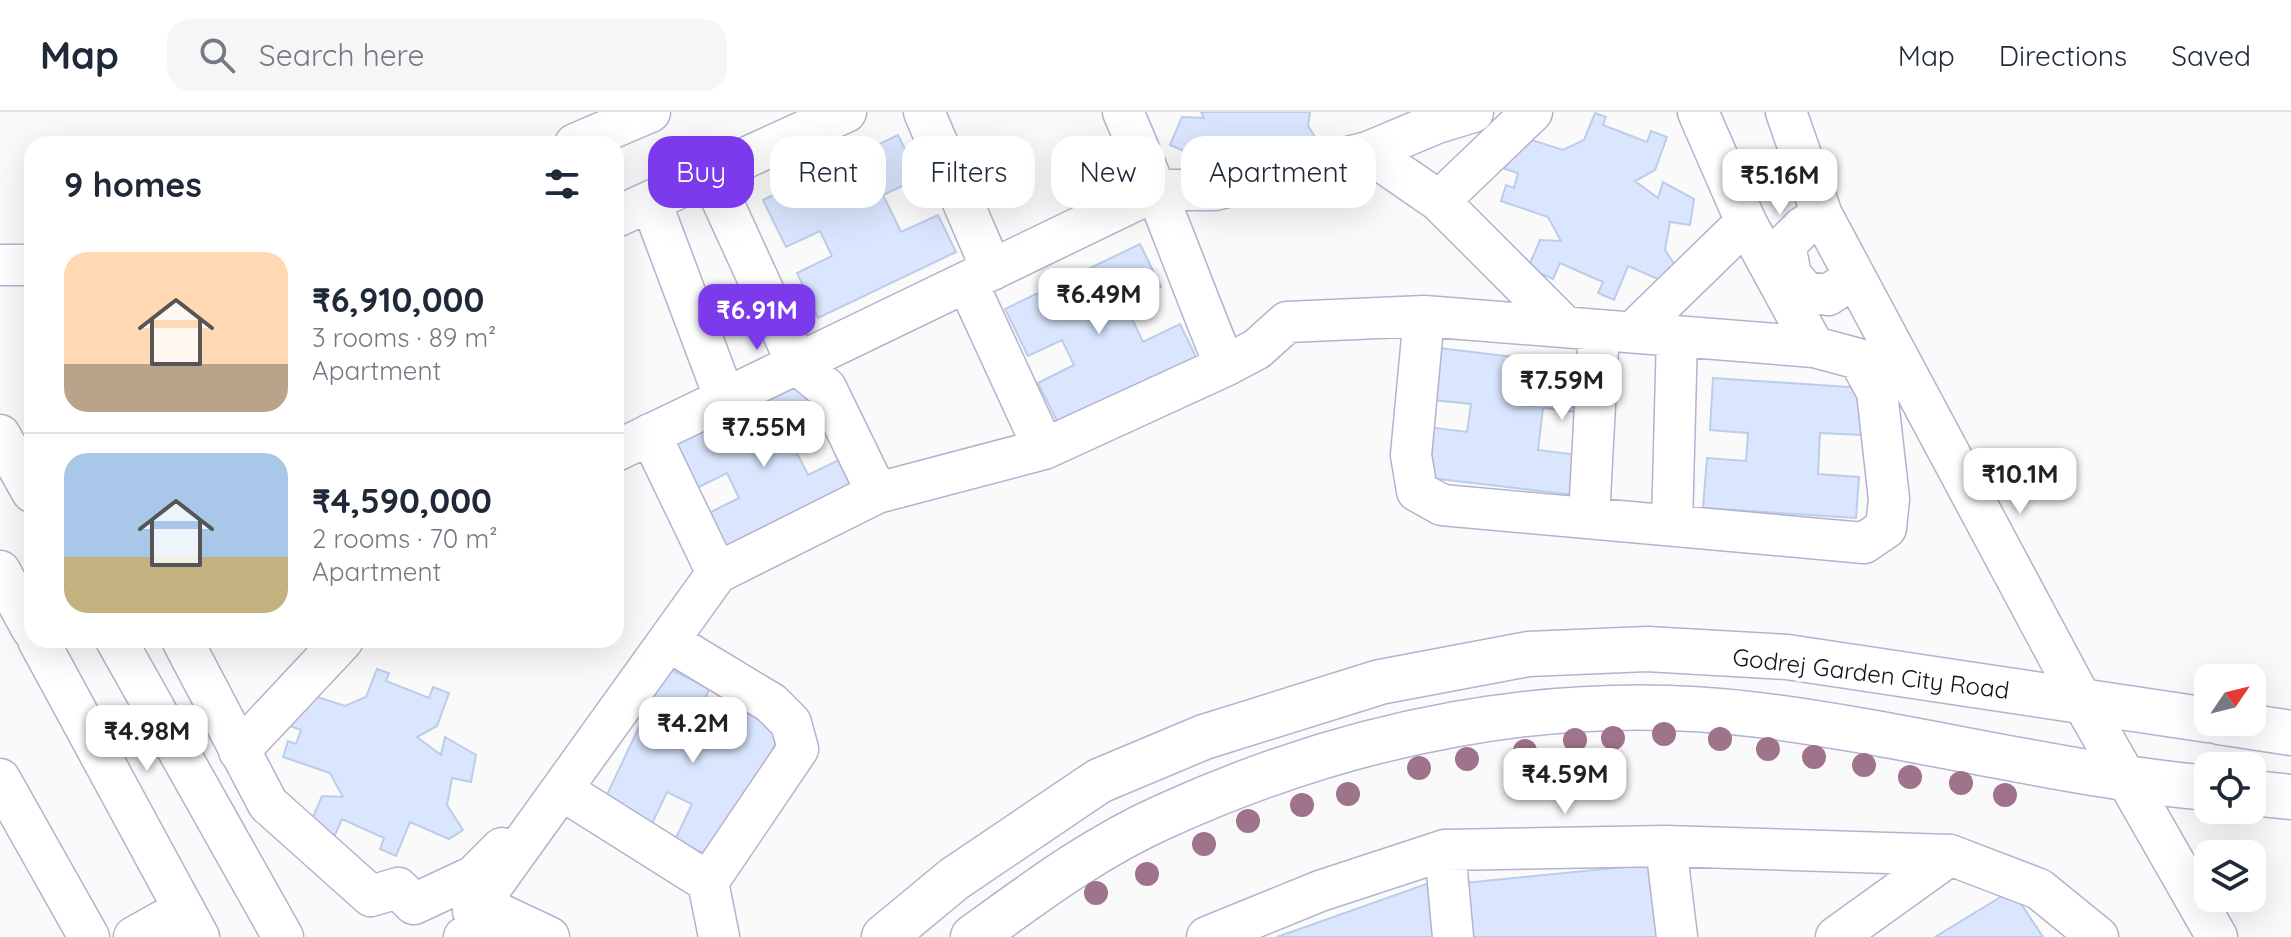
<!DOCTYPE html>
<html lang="en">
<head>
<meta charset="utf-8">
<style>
	:root { --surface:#fff; --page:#f6f6f7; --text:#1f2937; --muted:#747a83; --line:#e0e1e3; --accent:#7c3aed }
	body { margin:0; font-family:Quicksand,sans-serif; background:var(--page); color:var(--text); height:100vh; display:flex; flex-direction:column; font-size:30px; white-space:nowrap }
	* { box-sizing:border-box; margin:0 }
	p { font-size:26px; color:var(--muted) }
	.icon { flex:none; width:44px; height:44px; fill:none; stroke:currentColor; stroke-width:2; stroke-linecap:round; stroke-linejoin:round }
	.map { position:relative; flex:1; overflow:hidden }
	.sheet { position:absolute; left:24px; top:24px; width:600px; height:512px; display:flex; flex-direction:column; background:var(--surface); border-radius:24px; box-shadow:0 8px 32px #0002 }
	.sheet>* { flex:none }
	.banner { position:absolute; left:648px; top:24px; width:760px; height:72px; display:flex; gap:16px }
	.needle { width:52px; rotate:55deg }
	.controls { position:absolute; left:2194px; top:552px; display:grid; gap:16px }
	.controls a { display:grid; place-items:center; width:72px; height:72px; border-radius:16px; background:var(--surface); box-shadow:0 8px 32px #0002; font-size:40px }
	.price { position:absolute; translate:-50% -68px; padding:0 18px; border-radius:16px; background:#fff; color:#222; font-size:26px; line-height:52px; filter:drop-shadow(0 2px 4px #0008) }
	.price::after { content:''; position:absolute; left:50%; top:48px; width:24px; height:18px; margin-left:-12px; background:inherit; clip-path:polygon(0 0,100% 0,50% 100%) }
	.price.active { background:var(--accent); color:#fff }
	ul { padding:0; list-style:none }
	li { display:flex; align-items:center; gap:24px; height:200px; padding:0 40px }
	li+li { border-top:2px solid var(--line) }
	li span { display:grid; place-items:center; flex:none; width:224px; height:160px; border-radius:24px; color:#555 }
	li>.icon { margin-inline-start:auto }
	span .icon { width:96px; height:96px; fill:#fffc; stroke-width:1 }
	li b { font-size:34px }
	h2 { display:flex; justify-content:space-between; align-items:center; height:96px; padding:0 40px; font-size:34px }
	.pill { padding:0 28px; border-radius:24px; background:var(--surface); box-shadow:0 8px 32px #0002; font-size:28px; line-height:72px }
	.pill.active { background:var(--accent); color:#fff }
	header { display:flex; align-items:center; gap:48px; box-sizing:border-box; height:112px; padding:0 40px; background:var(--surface); border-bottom:2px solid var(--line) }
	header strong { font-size:38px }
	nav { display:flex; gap:44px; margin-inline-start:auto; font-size:28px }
	.search { width:560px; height:72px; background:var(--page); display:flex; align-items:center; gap:20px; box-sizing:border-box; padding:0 28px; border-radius:24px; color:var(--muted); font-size:30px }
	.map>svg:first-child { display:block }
	.building { fill:#d9e6fd; stroke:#bccde9; stroke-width:2 }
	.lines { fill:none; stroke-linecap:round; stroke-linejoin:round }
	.minor-casing { stroke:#b6b1cf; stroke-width:43 }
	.tertiary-casing { stroke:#b6b1cf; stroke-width:47 }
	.minor { stroke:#fff; stroke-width:40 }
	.tertiary { stroke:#fff; stroke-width:44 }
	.tree { fill:#9f7389 }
	.labels { text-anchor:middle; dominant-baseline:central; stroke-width:8; stroke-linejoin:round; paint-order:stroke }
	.street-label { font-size:24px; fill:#12101a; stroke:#fff }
</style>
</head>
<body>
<header>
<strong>Map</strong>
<div class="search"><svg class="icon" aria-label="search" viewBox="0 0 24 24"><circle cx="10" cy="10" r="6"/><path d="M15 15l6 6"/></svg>Search here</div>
<nav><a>Map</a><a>Directions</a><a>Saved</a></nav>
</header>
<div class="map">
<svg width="2291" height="825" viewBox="0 0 2291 825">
	<rect width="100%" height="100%" fill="#fafafa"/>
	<path class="building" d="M 1201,0 L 1310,0 L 1308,14 L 1324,39 L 1310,48 L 1271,31 L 1256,65 L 1240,58 L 1245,47 L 1202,28 L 1195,44 L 1170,33 L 1182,5 L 1204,6 Z
		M 1595,1 L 1606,5 L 1603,13 L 1647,30 L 1651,19 L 1667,25 L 1655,58 L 1635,69 L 1658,86 L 1663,70 L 1694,87 L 1690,113 L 1670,110 L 1665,138 L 1681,162 L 1667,171 L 1628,154 L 1614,188 L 1598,181 L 1603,170 L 1560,151 L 1553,167 L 1528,156 L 1540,128 L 1561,129 L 1548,105 L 1501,89 L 1506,73 L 1514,76 L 1518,61 L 1505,57 L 1516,23 L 1563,38 L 1584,28 Z
		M 898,23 L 919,66 L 883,83 L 901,120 L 938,103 L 956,140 L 818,206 L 797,161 L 832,144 L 820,119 L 786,135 L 763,88 Z
		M 1140,132 L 1161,175 L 1125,192 L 1143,230 L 1180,212 L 1198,249 L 1060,315 L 1038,271 L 1074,253 L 1062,228 L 1028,244 L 1005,197 Z
		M 1439,236 L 1588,254 L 1583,301 L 1543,296 L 1538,338 L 1579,343 L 1574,383 L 1422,365 L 1428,315 L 1467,320 L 1471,292 L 1433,288 Z
		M 805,265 L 826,308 L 789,325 L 808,363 L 845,345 L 863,382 L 725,448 L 703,404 L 739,386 L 727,361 L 693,378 L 670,331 Z
		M 1713,266 L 1863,276 L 1861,323 L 1820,321 L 1818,362 L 1859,365 L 1856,406 L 1703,396 L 1707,346 L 1746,349 L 1748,321 L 1710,318 Z
		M 667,556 L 710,576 L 693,612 L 730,630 L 748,593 L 785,611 L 720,749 L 675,728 L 692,692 L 667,680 L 651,714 L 603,691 Z
		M 377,557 L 389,561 L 386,569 L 429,586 L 433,575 L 449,581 L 437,614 L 417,625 L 441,643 L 445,625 L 476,643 L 471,670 L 452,666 L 447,693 L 463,718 L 449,727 L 410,710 L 396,744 L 380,737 L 384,726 L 342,707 L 335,723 L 310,712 L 322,684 L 343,685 L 330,661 L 283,645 L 288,629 L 296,632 L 301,618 L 287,613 L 299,579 L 345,594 L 366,585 Z
		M 1654,752 L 1659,825 L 1469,825 L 1465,771 Z
		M 1429,771 L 1437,825 L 1277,825 Z
		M 2012,778 L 2043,825 L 1935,825 Z"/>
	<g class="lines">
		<g class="minor-casing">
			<path id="minor" d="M 924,0 L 992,158
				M 1123,0 C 1160,84 1190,169 1225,254
				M 1532,0 L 1439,89 L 1565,215
				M 1698,0 L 1746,110 L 1814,235
				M 1786,0 L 1822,103 L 2082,589 L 2217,825
				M 575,32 L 650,0
				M 1368,40 L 1439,89
				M 709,60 L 797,252 L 826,276 L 877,381
				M 651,90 L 725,287
				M 1822,103 L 1803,115 L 1785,133 L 1791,163 L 1805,180 L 1828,183 L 1855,165
				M 616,105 L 846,0
				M 0,153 L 32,153
				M 967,170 L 1044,337
				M 1633,220 L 1746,110
				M 650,322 L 717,461
				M 0,323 L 32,380
				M 616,339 L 1157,78 L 1215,78 L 1368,40 L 1437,11 L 1473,0
				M 1589,406 L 1599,218
				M 1672,413 L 1677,224
				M 0,459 L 32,517
				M 38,528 L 199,825
				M 116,528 L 283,825
				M 182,528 L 268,692 L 371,784 L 398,776 L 414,792 L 474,764 L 502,736
				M 670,530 L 771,591 L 791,611 L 798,637 L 708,770 L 719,825
				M 239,639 L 343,528
				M 0,667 L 89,825
				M 562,678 L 708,770
				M 1666,734 L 1677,825
				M 1445,738 L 1453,825
				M 473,799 L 500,802 L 549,825
				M 134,825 L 184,797
				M 464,825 L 500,802 L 482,788 L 717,461 L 877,381 L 1044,337 L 1225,254 L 1257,237 L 1287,210 L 1424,204 L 1814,235 L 1859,247 L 1877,280 L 1889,387 L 1886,416 L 1864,431 L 1442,393 L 1417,379 L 1411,343 L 1424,204
				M 1207,825 L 1320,779 L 1445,738 L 1666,734 L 1950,743
				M 1836,825 L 1950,743 L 2039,777 L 2098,825"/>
		</g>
		<g class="tertiary-casing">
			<path id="tertiary" d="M 2219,610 L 2291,621
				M 2252,681 L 2291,685
				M 884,825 L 954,767 L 1099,669 L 1204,625 L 1380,570 L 1528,542 L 1647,537 L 1787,545 L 2208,608
				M 973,825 C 1034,781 1095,735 1165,704 C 1350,620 1556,577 1759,603 C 1910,622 2057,662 2208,676"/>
		</g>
		<use href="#minor" class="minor"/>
		<use href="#tertiary" class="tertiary"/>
	</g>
	<g class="tree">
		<circle cx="1664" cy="622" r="12"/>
		<circle cx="1613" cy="626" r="12"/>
		<circle cx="1720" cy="627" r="12"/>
		<circle cx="1575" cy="628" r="12"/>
		<circle cx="1768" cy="637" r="12"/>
		<circle cx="1525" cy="639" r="12"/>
		<circle cx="1814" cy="645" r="12"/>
		<circle cx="1467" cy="647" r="12"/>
		<circle cx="1864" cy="653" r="12"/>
		<circle cx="1419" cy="656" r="12"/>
		<circle cx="1910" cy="665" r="12"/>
		<circle cx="1961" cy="671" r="12"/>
		<circle cx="1348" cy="682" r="12"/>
		<circle cx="2005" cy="683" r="12"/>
		<circle cx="1302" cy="693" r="12"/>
		<circle cx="1248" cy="709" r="12"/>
		<circle cx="1204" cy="732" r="12"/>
		<circle cx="1147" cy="762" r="12"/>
		<circle cx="1096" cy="781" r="12"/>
	</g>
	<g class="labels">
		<g class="street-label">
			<text transform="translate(1871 561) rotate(7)">Godrej Garden City Road</text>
		</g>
	</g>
</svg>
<div class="controls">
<a><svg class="needle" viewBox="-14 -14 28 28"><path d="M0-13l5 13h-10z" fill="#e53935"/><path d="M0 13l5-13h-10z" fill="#747a83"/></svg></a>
<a><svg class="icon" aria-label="locate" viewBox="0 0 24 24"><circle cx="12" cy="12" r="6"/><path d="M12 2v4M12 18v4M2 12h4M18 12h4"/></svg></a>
<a><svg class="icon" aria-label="layers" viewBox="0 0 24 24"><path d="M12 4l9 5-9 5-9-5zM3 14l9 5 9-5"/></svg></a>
</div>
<b class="price" style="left:1780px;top:105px">₹5.16M</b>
<b class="price" style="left:1099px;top:224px">₹6.49M</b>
<b class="price active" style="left:757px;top:240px">₹6.91M</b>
<b class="price" style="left:1562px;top:310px">₹7.59M</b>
<b class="price" style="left:764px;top:357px">₹7.55M</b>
<b class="price" style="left:2020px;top:404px">₹10.1M</b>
<b class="price" style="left:693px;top:653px">₹4.2M</b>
<b class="price" style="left:147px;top:661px">₹4.98M</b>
<b class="price" style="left:1565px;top:704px">₹4.59M</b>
<div class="banner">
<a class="pill active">Buy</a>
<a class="pill">Rent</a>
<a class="pill">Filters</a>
<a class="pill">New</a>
<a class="pill">Apartment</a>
</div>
<section class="sheet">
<h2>9 homes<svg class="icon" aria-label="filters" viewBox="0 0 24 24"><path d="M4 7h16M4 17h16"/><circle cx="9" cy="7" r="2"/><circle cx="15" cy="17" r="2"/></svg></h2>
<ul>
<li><span style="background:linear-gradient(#ffd9b3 70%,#b9a48a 0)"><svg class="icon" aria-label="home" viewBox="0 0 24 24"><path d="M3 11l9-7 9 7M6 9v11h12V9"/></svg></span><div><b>₹6,910,000</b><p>3 rooms · 89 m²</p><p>Apartment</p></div></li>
<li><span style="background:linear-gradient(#a9c7e8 65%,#c2b280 0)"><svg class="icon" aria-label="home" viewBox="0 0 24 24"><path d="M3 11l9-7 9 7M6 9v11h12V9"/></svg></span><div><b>₹4,590,000</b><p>2 rooms · 70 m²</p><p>Apartment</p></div></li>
</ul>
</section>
</div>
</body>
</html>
